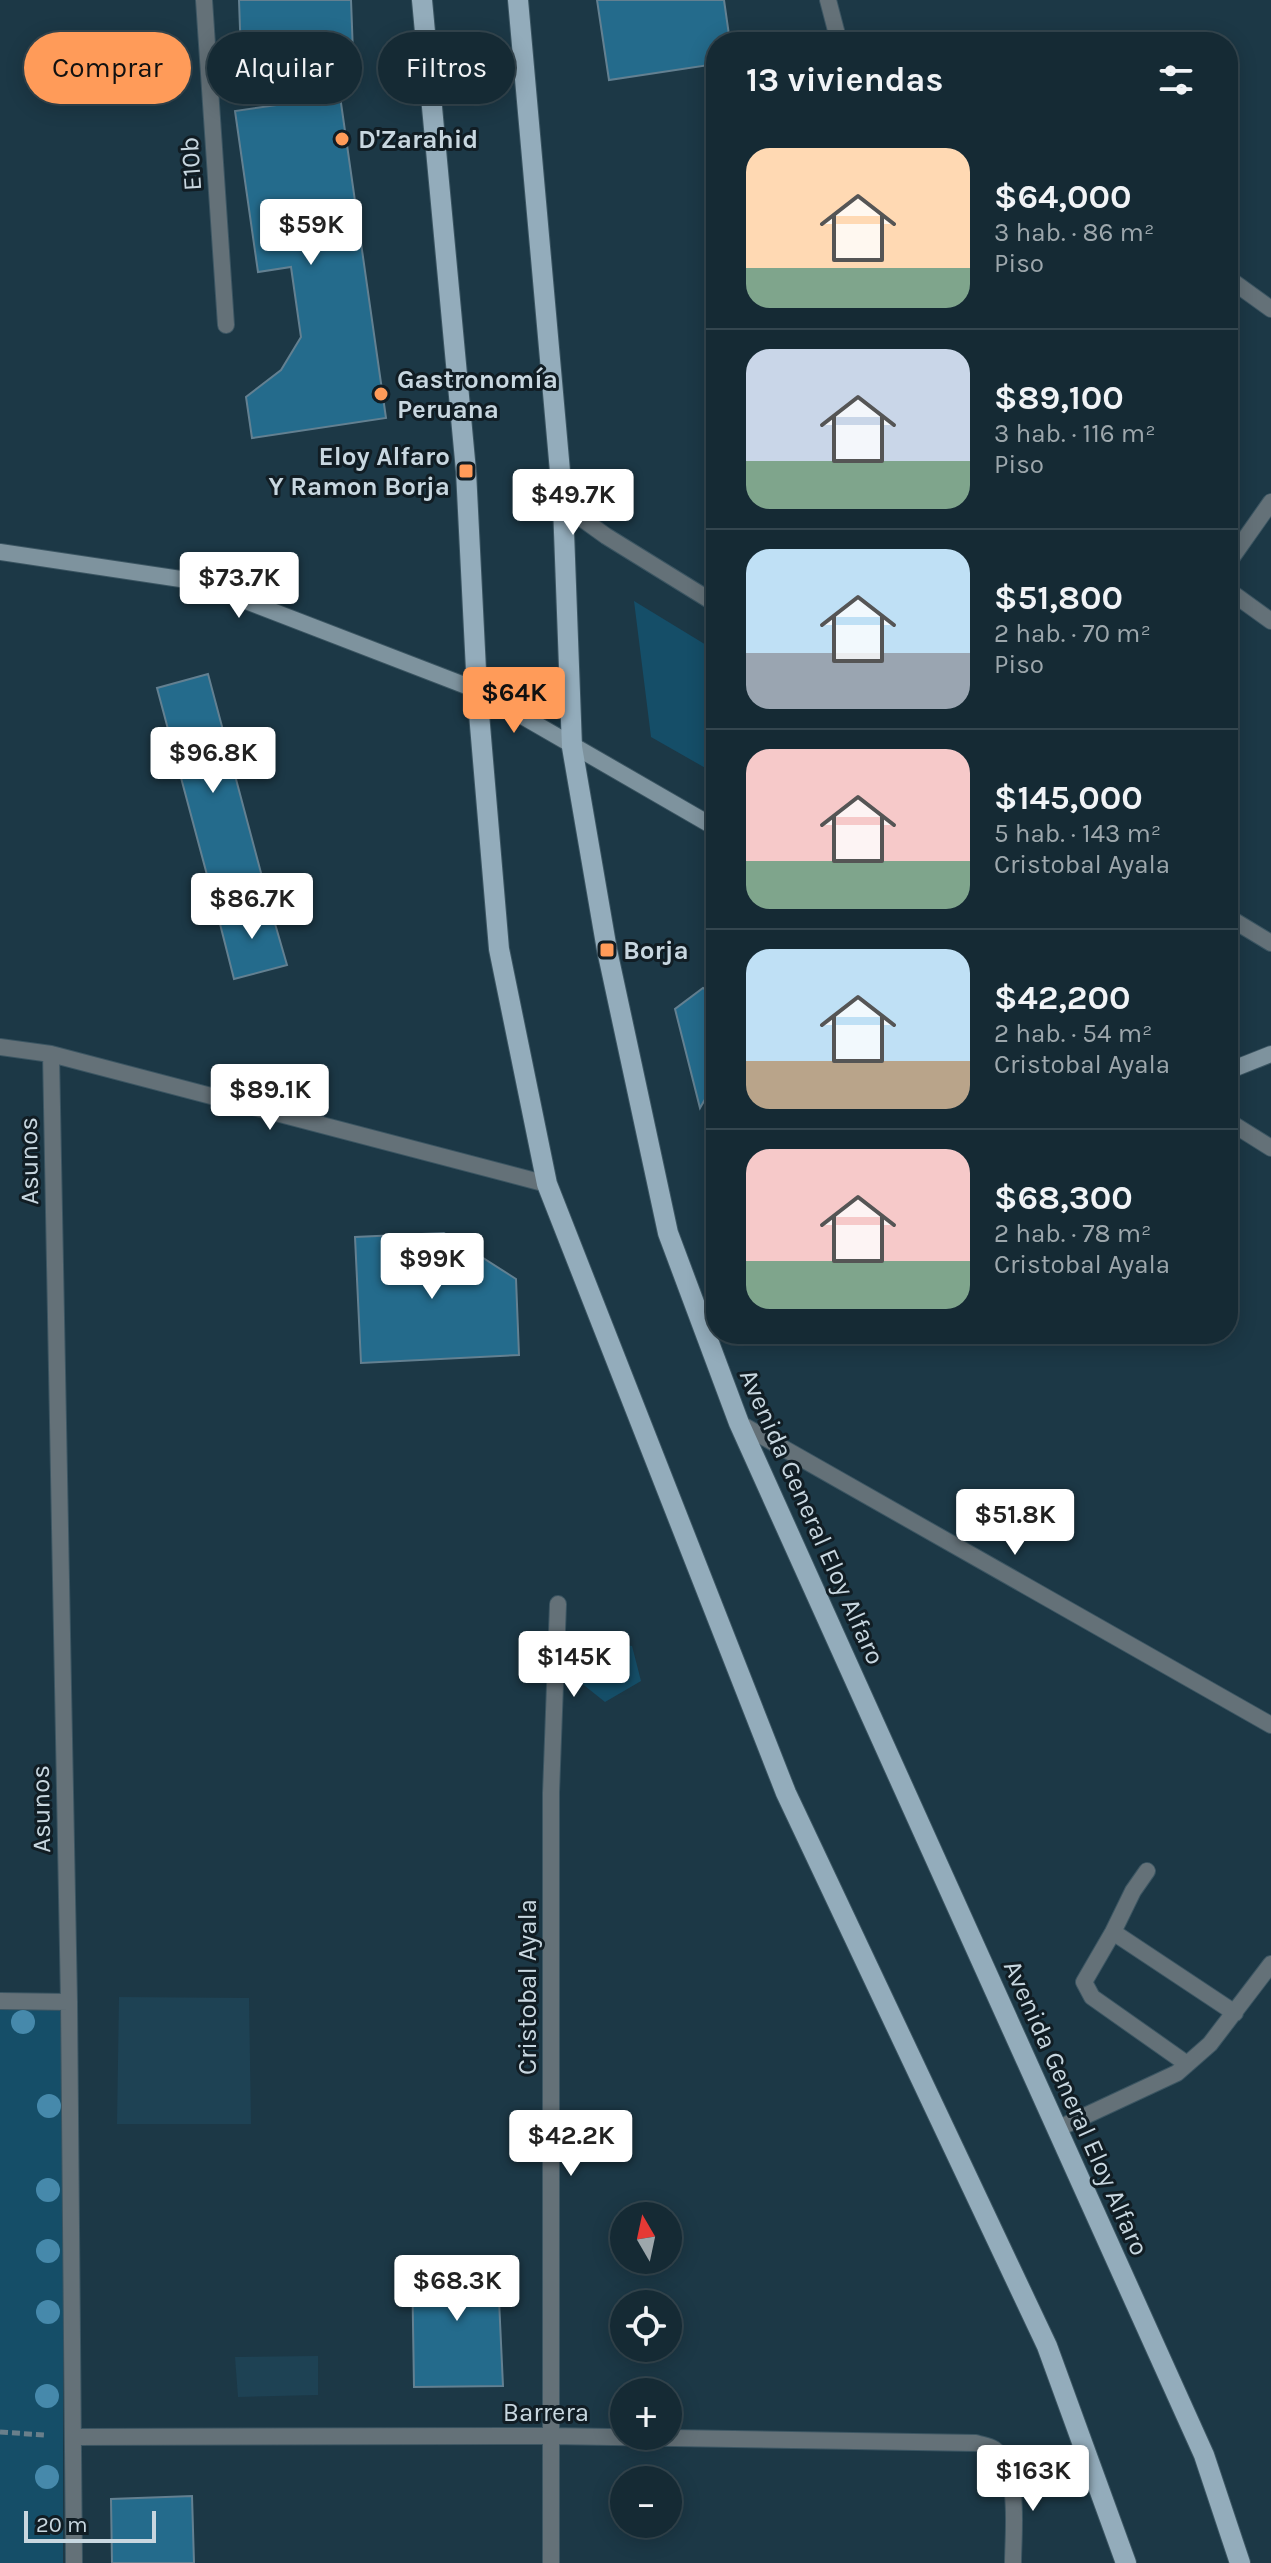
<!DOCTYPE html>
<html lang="es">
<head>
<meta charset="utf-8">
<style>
	:root { --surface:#152a34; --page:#1e323c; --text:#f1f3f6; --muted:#9da7ac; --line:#34464f; --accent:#ff9b59 }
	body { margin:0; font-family:Karla,sans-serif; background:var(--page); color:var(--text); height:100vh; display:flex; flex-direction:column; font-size:30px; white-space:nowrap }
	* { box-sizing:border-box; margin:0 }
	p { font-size:26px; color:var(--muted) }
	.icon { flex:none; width:44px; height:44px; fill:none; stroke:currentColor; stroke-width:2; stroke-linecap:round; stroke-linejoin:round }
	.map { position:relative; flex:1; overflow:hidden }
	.details { position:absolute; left:706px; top:32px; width:532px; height:1312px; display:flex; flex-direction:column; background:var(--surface); border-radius:32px; box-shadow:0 4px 20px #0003,0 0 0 2px var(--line) }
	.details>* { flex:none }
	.top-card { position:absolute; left:24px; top:32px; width:562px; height:72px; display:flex; gap:16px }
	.needle { width:52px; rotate:351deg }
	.buttons { position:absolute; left:610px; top:2202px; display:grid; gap:16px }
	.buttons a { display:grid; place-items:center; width:72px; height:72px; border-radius:50%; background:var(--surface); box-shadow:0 4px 20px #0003,0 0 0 2px var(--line); font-size:40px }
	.scale { position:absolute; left:24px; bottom:20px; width:132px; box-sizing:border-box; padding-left:8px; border:4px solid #c8d7e0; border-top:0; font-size:22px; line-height:28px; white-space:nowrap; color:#c8d7e0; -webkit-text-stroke:6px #111d24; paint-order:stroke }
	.price { position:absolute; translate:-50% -68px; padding:0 18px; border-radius:8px; background:#fff; color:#222; font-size:26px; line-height:52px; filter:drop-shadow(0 2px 4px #0008) }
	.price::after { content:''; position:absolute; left:50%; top:48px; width:24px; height:18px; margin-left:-12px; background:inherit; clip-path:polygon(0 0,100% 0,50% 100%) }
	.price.active { background:var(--accent); color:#111 }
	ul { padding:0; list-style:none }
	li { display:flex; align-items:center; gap:24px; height:200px; padding:0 40px }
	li+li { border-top:2px solid var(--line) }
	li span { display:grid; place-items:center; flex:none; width:224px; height:160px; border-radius:24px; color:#555 }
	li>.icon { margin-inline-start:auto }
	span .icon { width:96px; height:96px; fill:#fffc; stroke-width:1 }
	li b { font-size:34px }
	h2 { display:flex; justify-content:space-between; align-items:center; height:96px; padding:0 40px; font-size:34px }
	.chip { padding:0 28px; border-radius:36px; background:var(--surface); box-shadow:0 4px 20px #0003,0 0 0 2px var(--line); font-size:28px; line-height:72px }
	.chip.active { background:var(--accent); color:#111 }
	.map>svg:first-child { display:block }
	.built { fill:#1e4254 }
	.green { fill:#154e68 }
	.building { fill:#246b8c; stroke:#638091; stroke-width:2 }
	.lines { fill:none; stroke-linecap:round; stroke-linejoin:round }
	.lane-casing { stroke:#3b5562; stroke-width:18 }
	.street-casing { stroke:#3b5562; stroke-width:18 }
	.secondary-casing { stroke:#3b5562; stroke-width:18 }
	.primary-casing { stroke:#3b5562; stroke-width:22 }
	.path { stroke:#697f8b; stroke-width:5; stroke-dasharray:8 4; stroke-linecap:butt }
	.lane { stroke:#647178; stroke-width:16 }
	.street { stroke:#647178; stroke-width:16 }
	.secondary { stroke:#7e939e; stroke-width:16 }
	.primary { stroke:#93acbb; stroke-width:20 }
	.tree { fill:#4689ab }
	.poi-dot { fill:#ff9b59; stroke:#111d24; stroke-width:3 }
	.labels { text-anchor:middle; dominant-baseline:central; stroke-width:6; stroke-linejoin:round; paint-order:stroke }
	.poi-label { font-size:26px; font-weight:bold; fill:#c8d7e0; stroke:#111d24; text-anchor:start }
	.street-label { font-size:26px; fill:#c8d7e0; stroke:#111d24 }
</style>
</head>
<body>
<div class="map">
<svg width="1271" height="2563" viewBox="0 0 1271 2563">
	<rect width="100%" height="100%" fill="#1c3846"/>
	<path class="built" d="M 119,1997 L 249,1998 L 251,2124 L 117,2124 Z
		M 318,2356 L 318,2395 L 238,2397 L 235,2357 Z"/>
	<path class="green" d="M 634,601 L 716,651 L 716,774 L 651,737 Z
		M 584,1639 L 632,1646 L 641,1681 L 605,1702 L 575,1678 Z
		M 0,2010 L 63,2010 L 63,2563 L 0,2563 Z"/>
	<path class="building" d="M 239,0 L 351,0 L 354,80 L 242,85 Z
		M 597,0 L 724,0 L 730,42 L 716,42 L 716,64 L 609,80 Z
		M 340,96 L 386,418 L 252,438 L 246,397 L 281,370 L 301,337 L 291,267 L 258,272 L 235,111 Z
		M 208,674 L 269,903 L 218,916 L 157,688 Z
		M 269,903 L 287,965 L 234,979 L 218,916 Z
		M 703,988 L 716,995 L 716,1080 L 700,1108 L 675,1009 Z
		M 444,1233 L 516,1279 L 519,1355 L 361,1363 L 355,1237 Z
		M 497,2257 L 503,2386 L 414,2387 L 412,2261 Z
		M 192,2496 L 194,2563 L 112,2563 L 111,2499 Z"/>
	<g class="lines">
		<g class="lane-casing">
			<path id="lane" d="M 1147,1871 L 1133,1891 L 1113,1932 L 1084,1982 L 1092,1997 L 1187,2064
				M 1113,1932 L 1235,2013
				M 1057,2129 L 1177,2073 L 1210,2044 L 1271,1964"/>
		</g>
		<g class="street-casing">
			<path id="street" d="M 204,0 L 226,325
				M 828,0 L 839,42
				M 1228,278 L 1271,309
				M 563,505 L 606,536 L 716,604
				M 1228,563 L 1271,502
				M 1228,590 L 1271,621
				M 1228,917 L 1271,943
				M 0,1047 L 51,1054 L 547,1184
				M 51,1054 L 69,2002 L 74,2563
				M 1228,1121 L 1271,1148
				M 739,1423 L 1271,1725
				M 0,2001 L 69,2002
				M 73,2437 L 551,2436 L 976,2443 C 982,2445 989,2446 994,2449 C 1021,2469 1013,2533 1013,2563
				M 551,2563 L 551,1793 L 558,1604"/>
		</g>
		<g class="secondary-casing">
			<path id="secondary" d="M 0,552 L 194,581 L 477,690 L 716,828
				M 1228,1071 L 1271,1054"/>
		</g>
		<g class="primary-casing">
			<path id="primary" d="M 422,0 L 466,471 L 477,690 L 499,949 L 547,1184 L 786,1793 L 1047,2346 L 1126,2563
				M 518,0 L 563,505 L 572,747 L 607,950 L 668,1233 L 739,1423 L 1204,2455 L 1240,2563"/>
		</g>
		<path class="path" d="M 0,2432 L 44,2435"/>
		<use href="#lane" class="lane"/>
		<use href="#street" class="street"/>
		<use href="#secondary" class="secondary"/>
		<use href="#primary" class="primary"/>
	</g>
	<g class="tree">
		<circle cx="23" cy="2022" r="12"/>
		<circle cx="49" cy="2106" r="12"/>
		<circle cx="48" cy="2190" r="12"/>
		<circle cx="48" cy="2251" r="12"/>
		<circle cx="48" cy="2312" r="12"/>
		<circle cx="47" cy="2396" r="12"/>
		<circle cx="47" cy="2477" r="12"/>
	</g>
	<g class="poi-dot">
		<circle cx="342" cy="139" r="8"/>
		<circle cx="381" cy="394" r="8"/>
		<rect x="458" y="463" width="16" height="16" rx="4"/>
		<rect x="599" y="942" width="16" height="16" rx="4"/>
	</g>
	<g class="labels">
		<g class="poi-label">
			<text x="358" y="139">D'Zarahid</text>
			<text x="397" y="379">Gastronomía<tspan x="397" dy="30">Peruana</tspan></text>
			<text x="450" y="456" text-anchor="end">Eloy Alfaro<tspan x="450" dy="30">Y Ramon Borja</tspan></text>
			<text x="623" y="950">Borja</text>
		</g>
		<g class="street-label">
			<text transform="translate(191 164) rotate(-94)">E10b</text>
			<text transform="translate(29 1161) rotate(-91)">Asunos</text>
			<text transform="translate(812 1517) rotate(66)">Avenida General Eloy Alfaro</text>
			<text transform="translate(41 1809) rotate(-91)">Asunos</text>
			<text transform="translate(527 1987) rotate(-90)">Cristobal Ayala</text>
			<text transform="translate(1076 2108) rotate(66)">Avenida General Eloy Alfaro</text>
			<text x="546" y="2412">Barrera</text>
		</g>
	</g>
</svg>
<div class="buttons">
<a><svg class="needle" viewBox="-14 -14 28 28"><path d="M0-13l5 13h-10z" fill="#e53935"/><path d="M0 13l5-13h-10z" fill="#9da7ac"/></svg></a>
<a><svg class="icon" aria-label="locate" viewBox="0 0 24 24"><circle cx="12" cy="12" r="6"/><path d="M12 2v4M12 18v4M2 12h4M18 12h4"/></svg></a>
<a>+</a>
<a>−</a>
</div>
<div class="scale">20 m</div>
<b class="price" style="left:311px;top:267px">$59K</b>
<b class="price" style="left:573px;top:537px">$49.7K</b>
<b class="price" style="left:239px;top:620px">$73.7K</b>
<b class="price active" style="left:514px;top:735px">$64K</b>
<b class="price" style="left:213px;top:795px">$96.8K</b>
<b class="price" style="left:252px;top:941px">$86.7K</b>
<b class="price" style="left:270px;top:1132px">$89.1K</b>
<b class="price" style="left:432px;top:1301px">$99K</b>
<b class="price" style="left:1015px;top:1557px">$51.8K</b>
<b class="price" style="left:574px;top:1699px">$145K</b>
<b class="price" style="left:571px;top:2178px">$42.2K</b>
<b class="price" style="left:457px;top:2323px">$68.3K</b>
<b class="price" style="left:1033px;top:2513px">$163K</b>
<div class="top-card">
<a class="chip active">Comprar</a>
<a class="chip">Alquilar</a>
<a class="chip">Filtros</a>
</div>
<section class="details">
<h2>13 viviendas<svg class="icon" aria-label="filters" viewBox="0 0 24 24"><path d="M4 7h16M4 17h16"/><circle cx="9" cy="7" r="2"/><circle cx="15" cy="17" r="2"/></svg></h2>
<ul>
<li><span style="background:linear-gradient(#ffd9b3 75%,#7fa58c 0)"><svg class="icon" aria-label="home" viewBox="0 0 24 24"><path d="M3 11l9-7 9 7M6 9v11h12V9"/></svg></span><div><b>$64,000</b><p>3 hab. · 86 m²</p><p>Piso</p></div></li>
<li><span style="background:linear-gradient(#c9d6e8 70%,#7fa58c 0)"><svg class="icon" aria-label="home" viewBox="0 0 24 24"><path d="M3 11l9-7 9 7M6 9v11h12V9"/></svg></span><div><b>$89,100</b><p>3 hab. · 116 m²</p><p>Piso</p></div></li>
<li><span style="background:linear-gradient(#bfe0f5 65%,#9aa5b1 0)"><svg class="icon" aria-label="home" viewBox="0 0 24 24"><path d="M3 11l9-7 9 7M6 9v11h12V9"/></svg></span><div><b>$51,800</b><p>2 hab. · 70 m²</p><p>Piso</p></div></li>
<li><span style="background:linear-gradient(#f6c9c9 70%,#7fa58c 0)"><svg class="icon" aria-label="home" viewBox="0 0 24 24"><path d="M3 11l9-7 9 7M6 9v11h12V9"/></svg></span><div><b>$145,000</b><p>5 hab. · 143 m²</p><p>Cristobal Ayala</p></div></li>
<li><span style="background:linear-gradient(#bfe0f5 70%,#b9a48a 0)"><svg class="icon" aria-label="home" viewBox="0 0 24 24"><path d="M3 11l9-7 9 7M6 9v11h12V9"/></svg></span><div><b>$42,200</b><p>2 hab. · 54 m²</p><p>Cristobal Ayala</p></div></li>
<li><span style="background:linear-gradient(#f6c9c9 70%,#7fa58c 0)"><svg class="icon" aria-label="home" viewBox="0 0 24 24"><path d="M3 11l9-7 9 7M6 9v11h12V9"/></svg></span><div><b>$68,300</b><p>2 hab. · 78 m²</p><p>Cristobal Ayala</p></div></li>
</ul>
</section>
</div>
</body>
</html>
